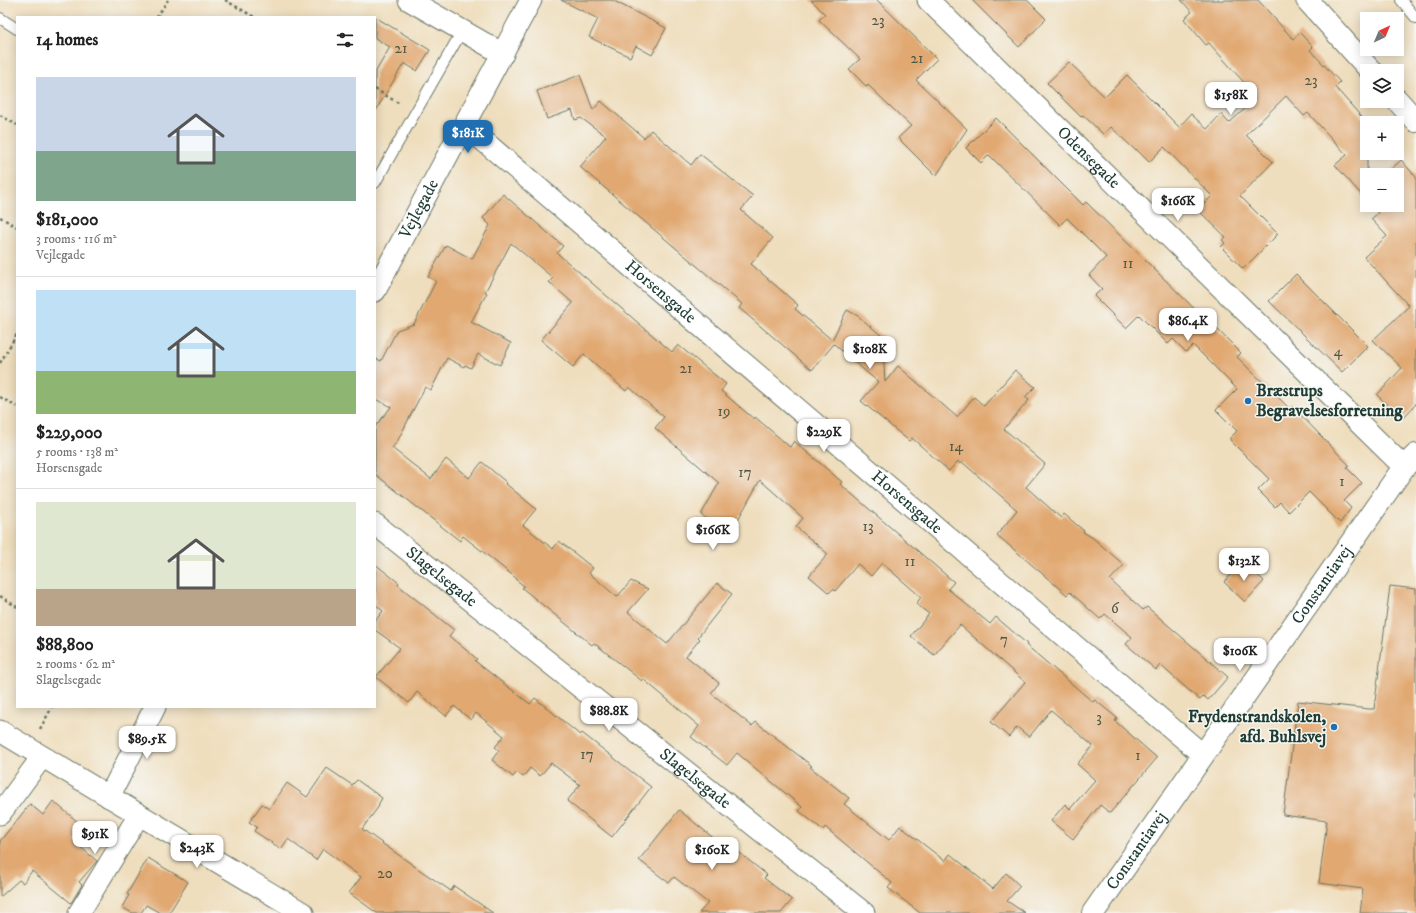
<!DOCTYPE html>
<html lang="en">
<head>
<meta charset="utf-8">
<style>
	:root { --surface:#fff; --page:#f6f6f6; --text:#222; --muted:#767676; --line:#e0e0e0; --accent:#1f6fb2 }
	body { margin:0; font-family:"IM FELL DW Pica",serif; background:var(--page); color:var(--text); height:100vh; display:flex; flex-direction:column; font-size:15px; white-space:nowrap }
	* { box-sizing:border-box; margin:0 }
	p { font-size:13px; color:var(--muted) }
	.icon { flex:none; width:22px; height:22px; fill:none; stroke:currentColor; stroke-width:2; stroke-linecap:round; stroke-linejoin:round }
	.map { position:relative; flex:1; overflow:hidden }
	.details { position:absolute; left:16px; top:16px; width:360px; height:692px; display:flex; flex-direction:column; background:var(--surface); border-radius:0px; box-shadow:0 2px 10px #0003 }
	.details>* { flex:none }
	.needle { width:26px; rotate:44deg }
	.buttons { position:absolute; left:1360px; top:12px; display:grid; gap:8px }
	.buttons a { display:grid; place-items:center; width:44px; height:44px; border-radius:0px; background:var(--surface); box-shadow:0 2px 10px #0003; font-size:20px }
	.price { position:absolute; translate:-50% -34px; padding:0 9px; border-radius:8px; background:#fff; color:#222; font-size:13px; line-height:26px; filter:drop-shadow(0 1px 2px #0008) }
	.price::after { content:''; position:absolute; left:50%; top:24px; width:12px; height:9px; margin-left:-6px; background:inherit; clip-path:polygon(0 0,100% 0,50% 100%) }
	.price.current { background:var(--accent); color:#fff }
	ul { padding:0; list-style:none }
	li { display:grid; align-content:center; gap:8px; height:212px; padding:0 20px }
	li+li { border-top:1px solid var(--line) }
	li span { display:grid; place-items:center; height:124px; border-radius:0px; color:#555 }
	li>.icon { margin-inline-start:auto }
	span .icon { width:72px; height:72px; fill:#fffc; stroke-width:1 }
	li b { font-size:17px }
	h2 { display:flex; justify-content:space-between; align-items:center; height:48px; padding:0 20px; font-size:17px }
	.map>svg:first-child { display:block }
	.building { fill:#e1a871 }
	.lines { fill:none; stroke-linecap:round; stroke-linejoin:round }
	.service-casing { stroke:#687564; stroke-width:12 }
	.minor-casing { stroke:#687564; stroke-width:23 }
	.tertiary-casing { stroke:#687564; stroke-width:24 }
	.path { stroke:#687564; stroke-width:2.5; stroke-dasharray:3 3; stroke-linecap:butt }
	.service { stroke:#fff; stroke-width:10 }
	.minor { stroke:#fff; stroke-width:21 }
	.tertiary { stroke:#fff; stroke-width:22 }
	.poi-dot { fill:#1f6fb2; stroke:#f6f6f2; stroke-width:1.5 }
	.labels { text-anchor:middle; dominant-baseline:central; stroke-width:3; stroke-linejoin:round; paint-order:stroke }
	.number-label { font-size:15px; fill:#505843 }
	.street-label { font-size:17px; fill:#1f3d34; stroke:#f6f6f2 }
	.poi-label { font-size:17px; font-weight:bold; fill:#1f3d34; stroke:#f6f6f2; text-anchor:start }
</style>
</head>
<body>
<div class="map">
<svg width="1416" height="913" viewBox="0 0 1416 913">
	<rect width="100%" height="100%" fill="#f6f6f2"/>
	<filter id="ink" filterUnits="userSpaceOnUse"><feTurbulence type="fractalNoise" baseFrequency=".025" numOctaves="2"/><feDisplacementMap in="SourceGraphic" scale="8" xChannelSelector="R" yChannelSelector="G"/><feConvolveMatrix kernelMatrix="1 2 1 2 8 2 1 2 1" color-interpolation-filters="sRGB"/></filter>
	<filter id="wash" filterUnits="userSpaceOnUse"><feTurbulence type="fractalNoise" baseFrequency=".012" numOctaves="4" result="noise"/><feDisplacementMap in="SourceGraphic" scale="16" xChannelSelector="R" yChannelSelector="G"/><feGaussianBlur stdDeviation="0.9" result="paint"/><feColorMatrix in="noise" values="0 0 0 0 0 0 0 0 0 0 0 0 0 0 0 0 0 1.4 0 .05"/><feComposite in="paint" operator="in"/></filter>
	<g filter="url(#wash)">
		<rect width="100%" height="100%" fill="#efdebd"/>
		<g id="blocks">
			<path class="building" d="M 561,0 L 612,0 L 666,28 L 652,55 L 636,46 L 630,57 L 589,37 L 598,19 Z
				M 811,0 L 877,0 L 937,59 L 916,80 L 967,129 L 936,176 L 898,138 L 911,126 L 868,85 L 867,87 L 849,69 L 860,59 L 819,20 L 825,14 Z
				M 972,0 L 1027,0 L 1046,19 L 1019,47 Z
				M 1181,0 L 1258,0 L 1293,39 L 1300,33 L 1313,47 L 1310,50 L 1340,82 L 1335,87 L 1367,123 L 1367,201 L 1335,165 L 1347,155 L 1308,113 L 1304,116 L 1286,96 L 1246,135 L 1273,162 L 1240,196 L 1278,234 L 1243,269 L 1221,247 L 1225,243 L 1222,240 L 1226,237 L 1198,210 L 1212,196 L 1164,147 L 1149,162 L 1136,149 L 1135,150 L 1111,127 L 1103,134 L 1083,115 L 1081,117 L 1047,83 L 1069,62 L 1105,97 L 1127,75 L 1179,127 L 1191,114 L 1207,129 L 1221,114 L 1229,123 L 1255,100 L 1246,89 L 1248,87 L 1209,43 L 1206,45 L 1184,19 L 1192,12 Z
				M 375,17 L 430,50 L 417,71 L 404,63 L 375,112 L 375,73 L 390,47 L 375,38 Z
				M 580,75 L 593,110 L 601,101 L 644,138 L 651,130 L 691,165 L 700,154 L 753,196 L 741,210 L 773,238 L 751,264 L 798,305 L 795,309 L 832,340 L 847,310 L 858,316 L 882,336 L 885,382 L 898,366 L 957,417 L 974,397 L 984,406 L 1015,370 L 1035,387 L 1025,397 L 1029,400 L 1004,429 L 1045,464 L 1026,487 L 1061,518 L 1064,514 L 1084,531 L 1083,532 L 1093,538 L 1124,565 L 1110,580 L 1143,610 L 1147,607 L 1228,677 L 1208,700 L 1204,696 L 1200,700 L 1160,665 L 1156,670 L 1126,644 L 1132,637 L 1105,614 L 1100,619 L 1070,592 L 1067,595 L 997,535 L 1017,510 L 962,462 L 960,464 L 958,461 L 949,471 L 912,438 L 909,441 L 861,401 L 878,382 L 834,344 L 812,370 L 739,308 L 742,304 L 580,167 L 606,136 L 581,118 L 575,120 L 572,110 L 547,119 L 537,91 Z
				M 996,118 L 1083,205 L 1086,202 L 1212,326 L 1213,325 L 1241,353 L 1237,357 L 1290,409 L 1292,406 L 1349,465 L 1347,468 L 1362,483 L 1344,501 L 1351,508 L 1340,523 L 1309,492 L 1289,512 L 1280,502 L 1275,507 L 1258,490 L 1269,479 L 1230,440 L 1230,438 L 1237,431 L 1216,410 L 1237,389 L 1193,345 L 1186,352 L 1173,339 L 1168,344 L 1139,315 L 1126,328 L 1094,296 L 1102,289 L 1089,275 L 1106,257 L 1067,218 L 1060,225 L 989,155 L 981,163 L 966,148 Z
				M 1401,160 L 1416,177 L 1416,404 L 1402,419 L 1377,395 L 1402,368 L 1373,340 L 1409,306 L 1364,257 L 1387,236 L 1371,219 L 1378,213 L 1371,205 L 1397,205 L 1397,175 L 1385,175 Z
				M 503,194 L 563,246 L 557,253 L 672,352 L 678,345 L 726,384 L 721,391 L 754,419 L 755,417 L 790,447 L 794,441 L 842,482 L 840,484 L 954,582 L 948,589 L 990,624 L 996,617 L 1027,644 L 1026,645 L 1093,702 L 1095,700 L 1117,718 L 1115,721 L 1157,758 L 1110,813 L 1100,805 L 1073,839 L 1051,821 L 1065,804 L 1070,809 L 1095,780 L 1077,764 L 1093,746 L 1051,710 L 1029,737 L 1017,727 L 1009,737 L 991,722 L 1025,682 L 960,625 L 934,655 L 911,636 L 929,614 L 916,604 L 921,597 L 882,563 L 871,576 L 858,564 L 835,591 L 833,589 L 829,593 L 809,576 L 828,554 L 796,527 L 803,518 L 760,480 L 731,532 L 701,515 L 719,483 L 655,428 L 664,417 L 629,387 L 626,391 L 584,354 L 573,367 L 541,340 L 573,303 L 549,282 L 553,278 L 511,243 L 485,292 L 487,293 L 471,322 L 511,343 L 500,365 L 478,354 L 471,368 L 465,365 L 464,367 L 447,358 L 431,390 L 425,387 L 397,442 L 392,448 L 431,479 L 446,459 L 469,478 L 482,462 L 506,482 L 505,483 L 536,509 L 523,525 L 553,549 L 559,541 L 593,568 L 589,573 L 617,597 L 631,581 L 648,589 L 628,612 L 667,644 L 717,583 L 732,594 L 698,637 L 700,639 L 686,656 L 719,683 L 711,693 L 752,726 L 756,722 L 812,766 L 810,767 L 849,798 L 844,804 L 889,840 L 900,826 L 945,861 L 950,854 L 993,889 L 1006,873 L 1020,886 L 1007,901 L 1025,913 L 920,913 L 888,888 L 892,883 L 825,827 L 823,830 L 799,811 L 802,807 L 737,753 L 727,765 L 691,737 L 699,726 L 643,679 L 642,681 L 594,643 L 592,645 L 522,588 L 524,586 L 515,579 L 516,578 L 463,536 L 460,541 L 375,474 L 375,427 L 391,407 L 375,399 L 375,358 L 381,361 L 397,330 L 414,324 L 436,281 L 428,277 L 446,245 L 472,259 L 490,225 L 483,218 Z
				M 1296,274 L 1368,346 L 1342,372 L 1269,301 Z
				M 1243,561 L 1264,581 L 1245,602 L 1224,582 Z
				M 375,564 L 399,583 L 398,585 L 454,630 L 449,636 L 477,659 L 475,661 L 530,704 L 535,698 L 580,735 L 582,733 L 651,787 L 612,837 L 567,801 L 580,785 L 551,763 L 540,776 L 530,768 L 523,777 L 517,772 L 513,777 L 492,760 L 499,750 L 495,747 L 504,736 L 476,713 L 471,720 L 454,706 L 446,716 L 417,692 L 409,703 L 376,677 L 400,648 L 375,630 L 375,621 L 383,611 L 375,604 Z
				M 1390,586 L 1416,589 L 1416,913 L 1360,913 L 1363,889 L 1319,883 L 1327,821 L 1283,815 L 1298,701 L 1369,709 L 1374,709 Z
				M 327,768 L 352,785 L 357,780 L 382,798 L 378,805 L 379,806 L 362,829 L 417,868 L 451,891 L 454,886 L 493,913 L 377,913 L 349,893 L 361,877 L 323,849 L 316,860 L 288,839 L 281,849 L 254,831 L 257,827 L 249,822 L 262,804 L 269,809 L 287,783 L 307,797 Z
				M 53,801 L 84,827 L 73,841 L 97,861 L 79,882 L 82,885 L 71,903 L 32,871 L 23,883 L 19,880 L 0,897 L 0,841 L 30,804 L 43,815 Z
				M 679,810 L 722,845 L 725,841 L 767,875 L 764,878 L 792,900 L 781,913 L 699,913 L 708,903 L 674,877 L 669,883 L 639,860 Z
				M 148,858 L 188,882 L 169,913 L 160,913 L 146,905 L 141,913 L 132,913 L 122,907 L 129,895 L 127,894 Z"/>
		</g>
	</g>
	<g filter="url(#ink)">
		<use href="#blocks" fill-opacity="0" stroke="#687564" stroke-width="1"/>
		<g class="lines">
			<g class="service-casing">
				<path id="service" d="M 1401,0 L 1416,18
					M 0,18 L 17,29
					M 375,183 L 462,31"/>
			</g>
			<g class="minor-casing">
				<g id="minor">
					<path d="M 409,0 L 503,54"/>
					<path id="s1" d="M 928,0 L 1404,467"/>
					<path id="s2" d="M 465,125 L 1203,755"/>
					<path id="s3" d="M 375,291 L 531,0"/>
					<path id="s4" d="M 375,524 L 864,913"/>
					<path d="M 0,731 L 303,913"/>
					<path d="M 109,797 L 155,707"/>
					<path d="M 0,814 L 42,757"/>
					<path d="M 79,913 L 139,815"/>
				</g>
			</g>
			<g class="tertiary-casing">
				<g id="tertiary">
					<path d="M 1307,0 L 1371,71"/>
					<path d="M 1397,100 L 1416,121"/>
					<path id="s5" d="M 1093,913 L 1404,467 L 1416,455"/>
				</g>
			</g>
			<path class="path" d="M 225,0 L 254,17
				M 157,17 L 168,0
				M 375,89 L 400,104
				M 0,115 L 17,125
				M 0,217 L 17,227
				M 0,363 L 17,334
				M 0,397 L 17,407
				M 0,596 L 17,607
				M 40,729 L 52,707"/>
			<use href="#service" class="service"/>
			<use href="#minor" class="minor"/>
			<use href="#tertiary" class="tertiary"/>
		</g>
	</g>
	<g class="poi-dot">
		<circle cx="1248" cy="401" r="4"/>
		<circle cx="1334" cy="727" r="4"/>
	</g>
	<g class="labels">
		<g class="number-label">
			<text x="878" y="20">23</text>
			<text x="401" y="48">21</text>
			<text x="917" y="58">21</text>
			<text x="1311" y="80">23</text>
			<text x="1128" y="263">11</text>
			<text x="1338" y="351">4</text>
			<text x="686" y="368">21</text>
			<text x="724" y="411">19</text>
			<text x="956" y="446">14</text>
			<text x="745" y="472">17</text>
			<text x="1342" y="481">1</text>
			<text x="868" y="526">13</text>
			<text x="910" y="561">11</text>
			<text x="1115" y="608">6</text>
			<text x="1004" y="639">7</text>
			<text x="1099" y="717">3</text>
			<text x="587" y="754">17</text>
			<text x="1138" y="755">1</text>
			<text x="385" y="873">20</text>
		</g>
		<g class="street-label">
			<text stroke="none"><textPath href="#s1" startOffset="225">Odensegade</textPath></text>
			<text stroke="none"><textPath href="#s3" startOffset="93">Vejlegade</textPath></text>
			<text stroke="none"><textPath href="#s2" startOffset="257">Horsensgade</textPath></text>
			<text stroke="none"><textPath href="#s2" startOffset="581">Horsensgade</textPath></text>
			<text stroke="none"><textPath href="#s4" startOffset="85">Slagelsegade</textPath></text>
			<text stroke="none"><textPath href="#s5" startOffset="400">Constantiavej</textPath></text>
			<text stroke="none"><textPath href="#s4" startOffset="409">Slagelsegade</textPath></text>
			<text stroke="none"><textPath href="#s5" startOffset="76">Constantiavej</textPath></text>
		</g>
		<g class="poi-label">
			<text x="1256" y="391">Bræstrups<tspan x="1256" dy="20">Begravelsesforretning</tspan></text>
			<text x="1326" y="717" text-anchor="end">Frydenstrandskolen,<tspan x="1326" dy="20">afd. Buhlsvej</tspan></text>
		</g>
	</g>
</svg>
<div class="buttons">
<a><svg class="needle" viewBox="-14 -14 28 28"><path d="M0-13l5 13h-10z" fill="#e53935"/><path d="M0 13l5-13h-10z" fill="#767676"/></svg></a>
<a><svg class="icon" aria-label="layers" viewBox="0 0 24 24"><path d="M12 4l9 5-9 5-9-5zM3 14l9 5 9-5"/></svg></a>
<a>+</a>
<a>−</a>
</div>
<b class="price" style="left:1231px;top:116px">$158K</b>
<b class="price current" style="left:468px;top:154px">$181K</b>
<b class="price" style="left:1178px;top:222px">$166K</b>
<b class="price" style="left:1188px;top:342px">$86.4K</b>
<b class="price" style="left:870px;top:370px">$108K</b>
<b class="price" style="left:824px;top:453px">$229K</b>
<b class="price" style="left:713px;top:551px">$166K</b>
<b class="price" style="left:1244px;top:582px">$132K</b>
<b class="price" style="left:1240px;top:672px">$106K</b>
<b class="price" style="left:609px;top:732px">$88.8K</b>
<b class="price" style="left:147px;top:760px">$89.5K</b>
<b class="price" style="left:95px;top:855px">$91K</b>
<b class="price" style="left:197px;top:869px">$243K</b>
<b class="price" style="left:712px;top:871px">$160K</b>
<section class="details">
<h2>14 homes<svg class="icon" aria-label="filters" viewBox="0 0 24 24"><path d="M4 7h16M4 17h16"/><circle cx="9" cy="7" r="2"/><circle cx="15" cy="17" r="2"/></svg></h2>
<ul>
<li><span style="background:linear-gradient(#c9d6e8 60%,#7fa58c 0)"><svg class="icon" aria-label="home" viewBox="0 0 24 24"><path d="M3 11l9-7 9 7M6 9v11h12V9"/></svg></span><div><b>$181,000</b><p>3 rooms · 116 m²</p><p>Vejlegade</p></div></li>
<li><span style="background:linear-gradient(#bfe0f5 65%,#8fb573 0)"><svg class="icon" aria-label="home" viewBox="0 0 24 24"><path d="M3 11l9-7 9 7M6 9v11h12V9"/></svg></span><div><b>$229,000</b><p>5 rooms · 138 m²</p><p>Horsensgade</p></div></li>
<li><span style="background:linear-gradient(#dfe7d0 70%,#b9a48a 0)"><svg class="icon" aria-label="home" viewBox="0 0 24 24"><path d="M3 11l9-7 9 7M6 9v11h12V9"/></svg></span><div><b>$88,800</b><p>2 rooms · 62 m²</p><p>Slagelsegade</p></div></li>
</ul>
</section>
</div>
</body>
</html>
